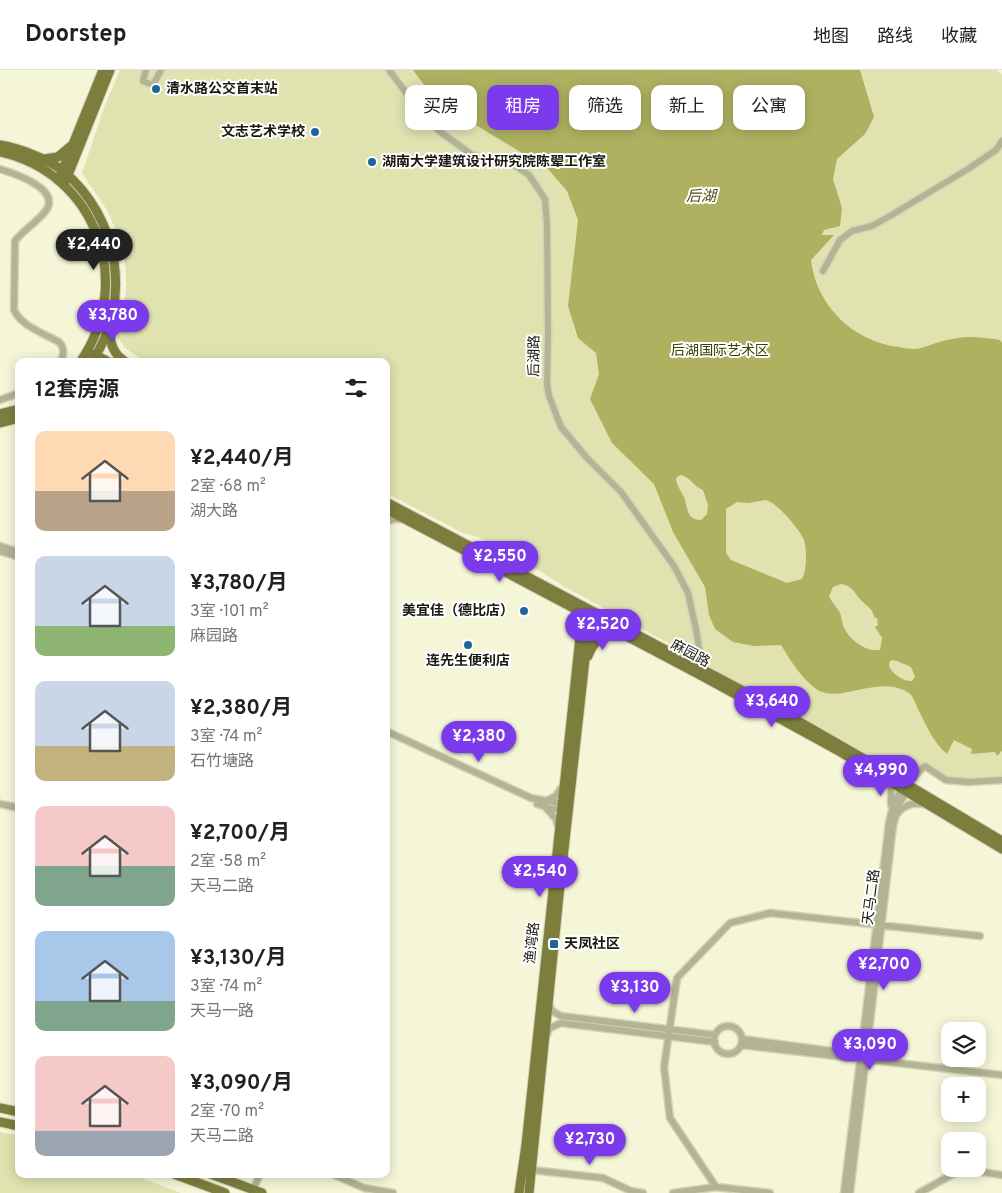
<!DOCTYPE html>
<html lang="zh">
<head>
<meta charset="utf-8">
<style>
	:root { --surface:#fff; --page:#f6f6f6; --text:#202124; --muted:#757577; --line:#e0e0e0; --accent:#7c3aed }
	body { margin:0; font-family:Overpass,"Noto Sans SC",sans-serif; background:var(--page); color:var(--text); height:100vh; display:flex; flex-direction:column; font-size:19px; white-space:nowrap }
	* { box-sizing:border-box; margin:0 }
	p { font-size:16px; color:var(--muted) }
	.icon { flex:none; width:28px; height:28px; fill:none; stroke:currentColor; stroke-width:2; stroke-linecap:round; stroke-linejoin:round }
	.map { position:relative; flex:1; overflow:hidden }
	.sheet { position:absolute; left:15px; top:288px; width:375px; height:820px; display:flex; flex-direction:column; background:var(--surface); border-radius:10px; box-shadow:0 2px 12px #0003 }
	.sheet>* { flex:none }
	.hud { position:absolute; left:405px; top:15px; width:475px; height:45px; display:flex; gap:10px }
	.controls { position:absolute; left:941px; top:952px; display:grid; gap:10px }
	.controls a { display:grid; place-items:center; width:45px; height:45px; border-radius:10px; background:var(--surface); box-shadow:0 2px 12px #0003; font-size:25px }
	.price { position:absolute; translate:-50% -42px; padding:0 11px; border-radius:18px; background:var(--accent); color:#fff; font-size:16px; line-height:32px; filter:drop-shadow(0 1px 2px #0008) }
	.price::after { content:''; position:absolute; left:50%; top:30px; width:15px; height:11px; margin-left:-8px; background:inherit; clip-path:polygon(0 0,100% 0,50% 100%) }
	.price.current { background:#222; color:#fff }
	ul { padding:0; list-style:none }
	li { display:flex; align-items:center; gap:15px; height:125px; padding:0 20px }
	li span { display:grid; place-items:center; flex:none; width:140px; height:100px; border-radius:10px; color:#555 }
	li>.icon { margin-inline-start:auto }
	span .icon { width:60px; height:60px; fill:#fffc; stroke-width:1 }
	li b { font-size:21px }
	h2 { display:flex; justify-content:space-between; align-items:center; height:60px; padding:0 20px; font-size:21px }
	.pill { padding:0 18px; border-radius:10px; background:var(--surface); box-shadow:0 2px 12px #0003; font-size:18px; line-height:45px }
	.pill.current { background:var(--accent); color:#fff }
	header { display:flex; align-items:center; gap:30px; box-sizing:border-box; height:70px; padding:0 25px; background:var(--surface); border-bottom:1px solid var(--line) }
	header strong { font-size:24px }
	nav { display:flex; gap:28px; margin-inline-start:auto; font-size:18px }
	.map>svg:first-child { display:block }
	.green { fill:#e0e2b0 }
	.water { fill:#afb161; fill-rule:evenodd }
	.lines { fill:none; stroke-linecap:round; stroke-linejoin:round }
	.minor-casing { stroke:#d2d3b8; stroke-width:9 }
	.major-casing { stroke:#d2d3b8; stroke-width:11 }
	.minor { stroke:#b3b493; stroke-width:6 }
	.major { stroke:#7d7e3e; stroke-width:9 }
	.poi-dot { fill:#1d6599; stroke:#fff; stroke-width:2 }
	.labels { text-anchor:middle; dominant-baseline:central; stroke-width:4; stroke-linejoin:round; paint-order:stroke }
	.poi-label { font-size:14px; font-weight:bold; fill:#191a0f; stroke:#fff; text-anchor:start }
	.park-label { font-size:14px; fill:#403f00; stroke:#fff }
	.street-label { font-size:14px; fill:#191a0f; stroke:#fff }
	.water-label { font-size:15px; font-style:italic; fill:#505014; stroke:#fff }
</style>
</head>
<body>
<header>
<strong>Doorstep</strong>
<nav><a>地图</a><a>路线</a><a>收藏</a></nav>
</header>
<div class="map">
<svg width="1002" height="1123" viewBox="0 0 1002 1123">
	<rect width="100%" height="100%" fill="#f5f6d8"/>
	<path class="green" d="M 120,0 L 996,0 L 1002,4 L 1002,708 L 969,710 L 947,708 L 926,693 L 905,709 L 672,575 L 563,516 L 514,484 L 480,468 L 463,463 L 386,423 L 386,291 L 145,291 L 125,278 L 118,268 L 117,262 L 126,223 L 126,204 L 124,184 L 117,163 L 107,140 L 82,103 L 105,35 Z
		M 0,1062 L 19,1066 L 19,1104 L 131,1104 L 181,1123 L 0,1123 Z"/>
	<path class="water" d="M 413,0 L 860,0 L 874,47 L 865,64 L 837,89 L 833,109 L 842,138 L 840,156 L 824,160 L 822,165 L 834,165 L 811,190 C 816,236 854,272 899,277 C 904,278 909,279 914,279 C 925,278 936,272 947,270 C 967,265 981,267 1000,270 L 1002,273 L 1002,681 L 997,686 L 995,682 L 971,684 L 972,679 L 954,670 L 947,684 C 933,672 926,655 918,639 C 916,634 913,626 909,623 C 879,603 840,635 816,619 C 800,607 791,591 781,575 L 754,576 L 733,572 L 715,559 L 709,545 L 705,517 L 673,462 L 654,414 L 612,373 L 590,329 L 599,304 L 596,283 L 578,268 L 568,236 L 578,150 L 567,121 L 548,99 L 435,30 ZM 682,405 C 692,409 693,416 703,420 L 708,435 L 707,444 L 701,450 C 686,450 688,438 684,427 C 681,421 677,416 676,409 L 678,406 ZM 765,430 C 775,430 801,461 804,470 C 807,481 807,499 802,509 L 787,513 L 731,490 L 726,483 L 726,439 L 737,432 L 749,433 ZM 841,514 C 854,516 855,525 863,532 C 871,540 871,537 875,548 L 877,548 L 878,555 L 875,557 L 882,568 L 880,580 C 866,582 851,571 844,558 C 842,554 842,548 840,543 C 837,537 832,533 829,526 L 833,517 ZM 893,590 L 897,591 L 911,597 L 915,607 L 912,611 C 904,612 892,604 889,596 L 890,591 Z"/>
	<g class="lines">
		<g class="minor-casing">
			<path id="minor" d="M 146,0 L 143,11 L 153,15 L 161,0
				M 389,0 L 407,24 L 439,61 L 471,84 L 488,91 L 514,95 L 529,105 L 545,129 L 547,155 L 548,264 L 547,314 L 549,326 L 561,357 L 587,388 L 621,422 L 674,496 L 688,523 L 696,559 L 703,602
				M 0,99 C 13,103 56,117 48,137 C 44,147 23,160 15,171 L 14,240 C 21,256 45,264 59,272 C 65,278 64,284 61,291
				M 823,201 L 840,170 L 852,161 L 872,156 L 890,146 L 968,99 L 996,80 L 1002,71
				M 0,330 L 19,323
				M 386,452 L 393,449 L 402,449
				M 0,476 L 19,482
				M 0,481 L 19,487
				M 386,661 L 531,728 L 565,734
				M 886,711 L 891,719 L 891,735
				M 546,731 L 556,726 L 562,717
				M 0,734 L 19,738
				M 537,734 L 552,739 L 564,740
				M 546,738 L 556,749 L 558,756
				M 896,745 C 903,735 912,732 924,734
				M 549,934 L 552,941 L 561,946 L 715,965
				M714 970a14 14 0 1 1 28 0a14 14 0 1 1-28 0Z
				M 546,966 L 550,958 L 561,953 L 715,972
				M 742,969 L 847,983
				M 741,975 L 1002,1005
				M 532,1100 L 603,1108 L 631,1121 L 643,1123
				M 332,1104 L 364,1118 L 393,1123
				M 253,1120 L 260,1104
				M 673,1123 L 716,1117
				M 770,1123 L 716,1117 L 670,1048 L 664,997 L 677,908 L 730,853 L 770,843 L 980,866
				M 844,1123 L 889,753 C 894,725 904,714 925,696 L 946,710 L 969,712 L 1002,710
				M 850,1123 L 893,756 L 899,734 L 909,718
				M 919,1123 L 953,1104 L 969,1100 L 1002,1105"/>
		</g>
		<g class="major-casing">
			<path id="major" d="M 0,75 C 19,78 48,89 63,101 C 119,147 133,232 92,291
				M 0,82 C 96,103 135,211 81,291
				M 44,89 L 58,87 L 71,76
				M 61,104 L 103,0
				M 66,110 L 110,0
				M 110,259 C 109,272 113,283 124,291
				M 93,284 L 107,291
				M 0,344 L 19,339
				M 0,353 L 19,348
				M 386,432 L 770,635 L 866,690 L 1002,771
				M 386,439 L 702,606 L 837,680 L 1002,779
				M 588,586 C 594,571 602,563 619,564
				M 0,1038 L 19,1042
				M 0,1052 L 19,1056
				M 174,1104 L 225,1123
				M 211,1104 L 262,1123
				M 519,1123 L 526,1075 L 583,539
				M 529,1123 L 560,815 L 590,544"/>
		</g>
		<use href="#minor" class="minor"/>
		<use href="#major" class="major"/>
	</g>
	<g class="poi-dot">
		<circle cx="156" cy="19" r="5"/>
		<circle cx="315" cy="62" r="5"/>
		<circle cx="372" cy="92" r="5"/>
		<circle cx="524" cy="541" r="5"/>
		<circle cx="468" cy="575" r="5"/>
		<rect x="549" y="869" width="10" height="10" rx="2.5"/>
	</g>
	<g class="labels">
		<g class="poi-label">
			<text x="166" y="19">清水路公交首末站</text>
			<text x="305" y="62" text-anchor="end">文志艺术学校</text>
			<text x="382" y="92">湖南大学建筑设计研究院陈翚工作室</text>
			<text x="514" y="541" text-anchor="end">美宜佳（德比店）</text>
			<text x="468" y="591" text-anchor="middle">连先生便利店</text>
			<text x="564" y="874">天凤社区</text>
		</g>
		<g class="park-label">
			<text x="720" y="281">后湖国际艺术区</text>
		</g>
		<g class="street-label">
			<text transform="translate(535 286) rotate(-89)">后湖路</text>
			<text transform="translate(690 584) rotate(28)">麻园路</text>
			<text transform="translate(872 827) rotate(-83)">天马二路</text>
			<text transform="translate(533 873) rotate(-84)">渔湾路</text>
		</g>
		<g class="water-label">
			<text x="701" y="127">后湖</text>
		</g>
	</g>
</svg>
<div class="controls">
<a><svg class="icon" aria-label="layers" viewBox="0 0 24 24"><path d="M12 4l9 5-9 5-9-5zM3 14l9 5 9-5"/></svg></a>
<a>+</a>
<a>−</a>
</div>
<b class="price current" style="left:94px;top:201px">¥2,440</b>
<b class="price" style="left:113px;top:272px">¥3,780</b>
<b class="price" style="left:500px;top:513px">¥2,550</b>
<b class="price" style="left:603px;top:581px">¥2,520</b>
<b class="price" style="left:772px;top:658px">¥3,640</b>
<b class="price" style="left:479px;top:693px">¥2,380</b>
<b class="price" style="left:881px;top:727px">¥4,990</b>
<b class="price" style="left:540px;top:828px">¥2,540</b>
<b class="price" style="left:884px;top:921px">¥2,700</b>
<b class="price" style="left:635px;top:944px">¥3,130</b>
<b class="price" style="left:870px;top:1001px">¥3,090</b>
<b class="price" style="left:590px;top:1096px">¥2,730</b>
<div class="hud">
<a class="pill">买房</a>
<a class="pill current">租房</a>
<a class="pill">筛选</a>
<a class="pill">新上</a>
<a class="pill">公寓</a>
</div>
<section class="sheet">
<h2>12套房源<svg class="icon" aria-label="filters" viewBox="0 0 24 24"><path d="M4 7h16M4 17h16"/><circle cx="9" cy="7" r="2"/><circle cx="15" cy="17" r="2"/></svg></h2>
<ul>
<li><span style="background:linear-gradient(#ffd9b3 60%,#b9a48a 0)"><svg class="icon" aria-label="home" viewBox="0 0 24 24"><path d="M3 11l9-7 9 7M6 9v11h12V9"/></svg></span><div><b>¥2,440/月</b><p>2室 · 68 m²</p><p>湖大路</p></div></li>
<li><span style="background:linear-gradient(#c9d6e8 70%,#8fb573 0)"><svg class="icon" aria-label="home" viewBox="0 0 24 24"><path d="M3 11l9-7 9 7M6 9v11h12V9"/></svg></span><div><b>¥3,780/月</b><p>3室 · 101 m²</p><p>麻园路</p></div></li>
<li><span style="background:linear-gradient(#c9d6e8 65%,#c2b280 0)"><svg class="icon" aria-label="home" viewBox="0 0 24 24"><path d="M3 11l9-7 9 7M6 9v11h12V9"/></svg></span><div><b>¥2,380/月</b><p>3室 · 74 m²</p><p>石竹塘路</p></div></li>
<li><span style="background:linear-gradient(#f6c9c9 60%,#7fa58c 0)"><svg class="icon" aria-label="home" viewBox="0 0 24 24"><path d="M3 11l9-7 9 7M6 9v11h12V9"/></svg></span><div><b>¥2,700/月</b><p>2室 · 58 m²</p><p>天马二路</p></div></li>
<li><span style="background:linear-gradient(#a9c7e8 70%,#7fa58c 0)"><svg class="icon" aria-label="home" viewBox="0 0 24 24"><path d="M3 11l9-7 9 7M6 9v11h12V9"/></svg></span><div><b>¥3,130/月</b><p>3室 · 74 m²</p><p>天马一路</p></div></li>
<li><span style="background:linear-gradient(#f6c9c9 75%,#9aa5b1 0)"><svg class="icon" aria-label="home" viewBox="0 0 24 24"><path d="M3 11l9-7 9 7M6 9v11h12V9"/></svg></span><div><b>¥3,090/月</b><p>2室 · 70 m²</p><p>天马二路</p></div></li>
</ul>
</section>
</div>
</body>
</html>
